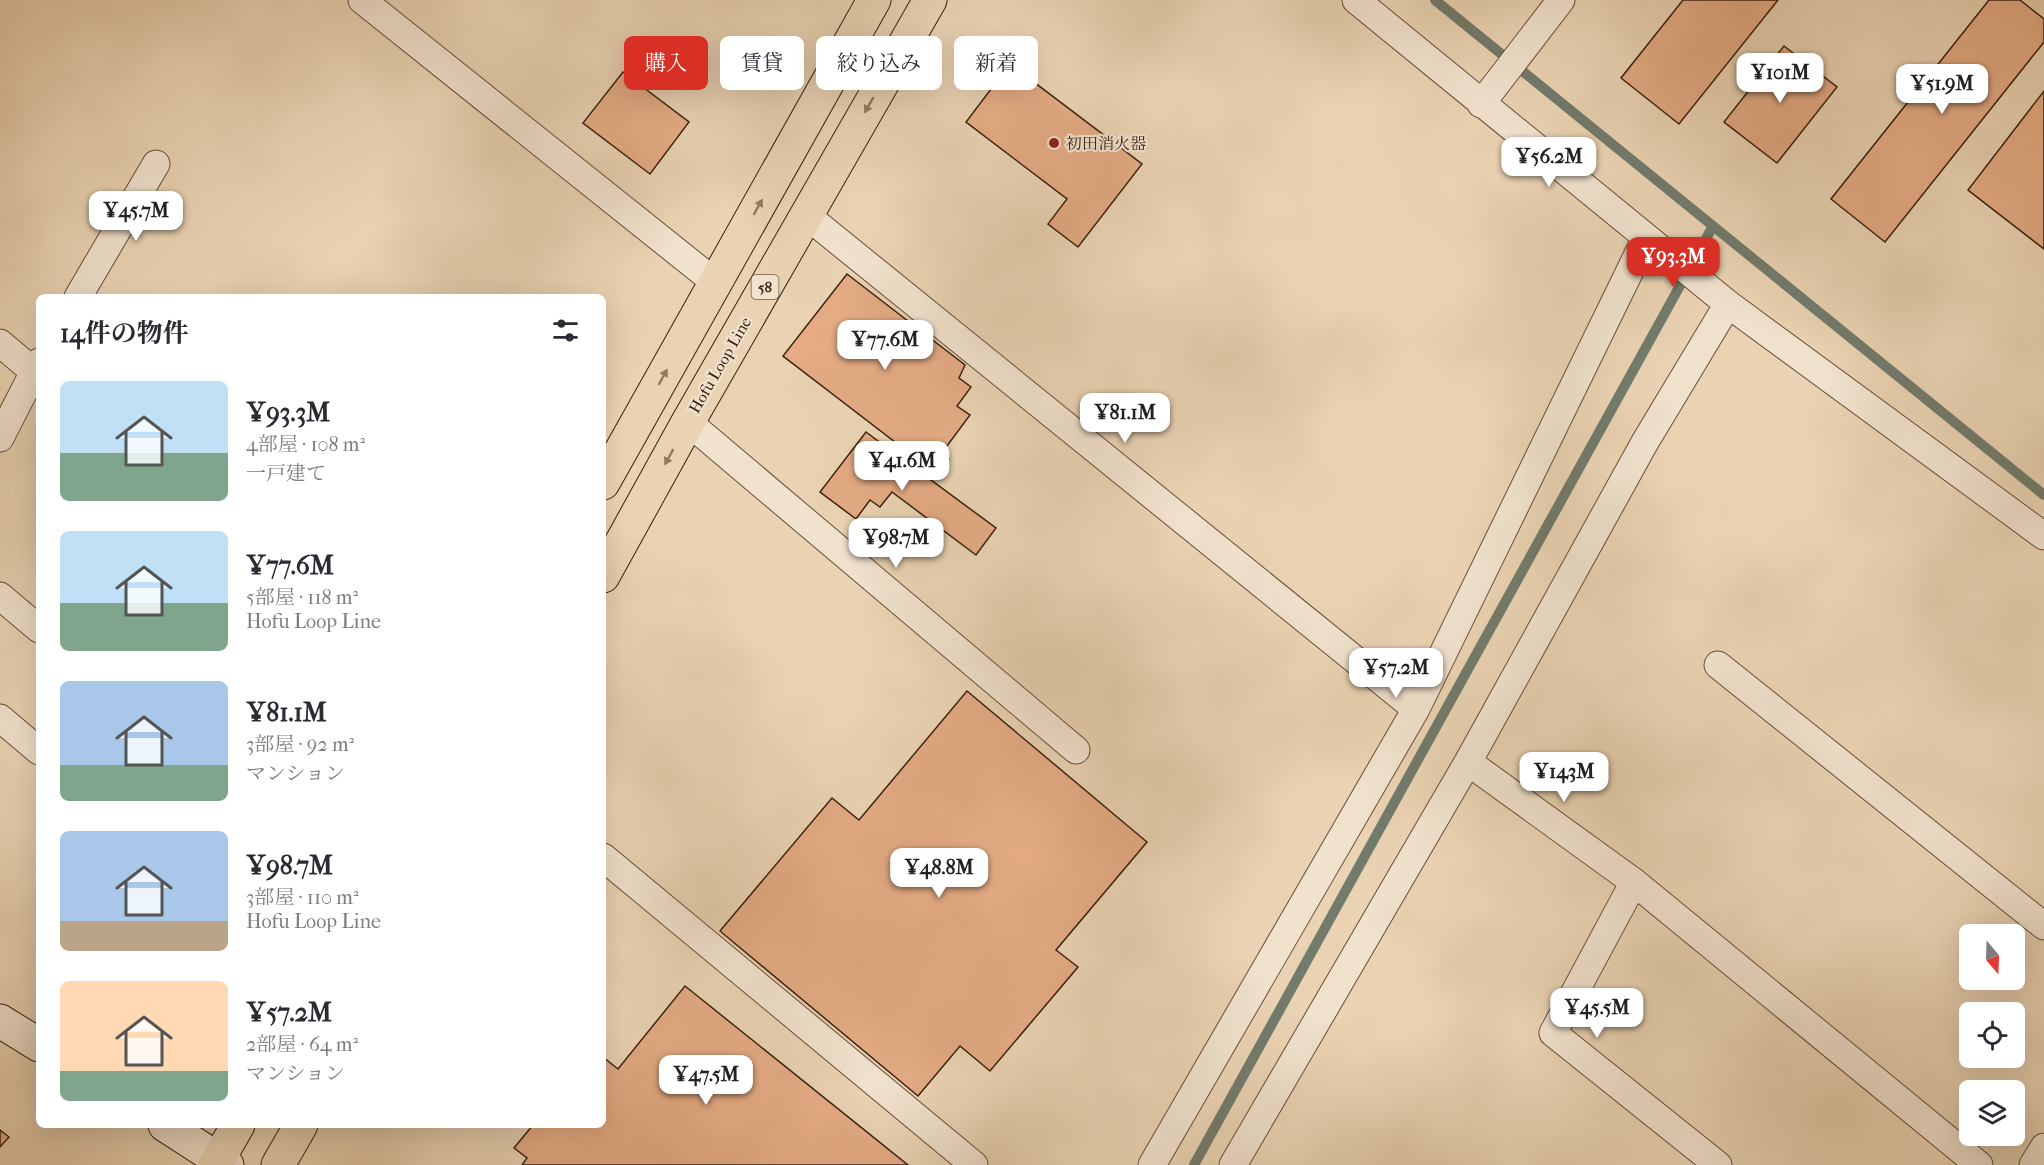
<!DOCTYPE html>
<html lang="ja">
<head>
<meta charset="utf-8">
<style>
	:root { --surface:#fff; --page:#f2f2f3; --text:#2b2b33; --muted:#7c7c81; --accent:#d93025 }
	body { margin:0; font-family:"IM FELL French Canon","Noto Serif JP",serif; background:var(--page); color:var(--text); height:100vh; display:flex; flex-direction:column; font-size:22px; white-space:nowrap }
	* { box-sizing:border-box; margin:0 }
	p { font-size:20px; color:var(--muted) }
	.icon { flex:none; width:33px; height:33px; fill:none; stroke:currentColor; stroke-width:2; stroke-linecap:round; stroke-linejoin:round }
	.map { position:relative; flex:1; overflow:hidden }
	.details { position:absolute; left:36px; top:294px; width:570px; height:834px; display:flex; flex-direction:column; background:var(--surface); border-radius:9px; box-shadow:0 6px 24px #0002 }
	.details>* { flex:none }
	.hud { position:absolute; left:624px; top:36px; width:570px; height:54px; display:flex; gap:12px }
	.needle { width:39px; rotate:161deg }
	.fabs { position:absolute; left:1959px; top:924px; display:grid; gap:12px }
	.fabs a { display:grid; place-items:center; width:66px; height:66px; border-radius:9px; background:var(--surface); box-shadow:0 6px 24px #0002; font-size:30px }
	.price { position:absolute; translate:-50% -51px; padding:0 14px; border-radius:12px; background:#fff; color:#222; font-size:20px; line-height:39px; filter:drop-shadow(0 2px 3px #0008) }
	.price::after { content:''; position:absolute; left:50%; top:36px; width:18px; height:14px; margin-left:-9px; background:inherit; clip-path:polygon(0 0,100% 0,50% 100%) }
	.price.on { background:var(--accent); color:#fff }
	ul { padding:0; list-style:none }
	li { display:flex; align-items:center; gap:18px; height:150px; padding:0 24px }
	li span { display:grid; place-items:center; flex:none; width:168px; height:120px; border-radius:9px; color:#555 }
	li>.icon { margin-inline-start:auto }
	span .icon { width:72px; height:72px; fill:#fffc; stroke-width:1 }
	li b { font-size:26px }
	h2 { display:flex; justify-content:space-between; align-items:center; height:72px; padding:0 24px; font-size:26px }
	.pill { padding:0 21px; border-radius:9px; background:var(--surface); box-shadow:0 6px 24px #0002; font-size:21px; line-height:54px }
	.pill.on { background:var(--accent); color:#fff }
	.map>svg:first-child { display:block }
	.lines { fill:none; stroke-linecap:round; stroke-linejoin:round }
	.stream { stroke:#727b6c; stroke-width:10 }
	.building { fill:#e4ab84; stroke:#3a200e; stroke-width:1.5 }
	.street-casing { stroke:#664d37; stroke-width:29 }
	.secondary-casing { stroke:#3a200e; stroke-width:35 }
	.primary-casing { stroke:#3a200e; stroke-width:35 }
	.street { stroke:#f1e2ce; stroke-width:27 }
	.secondary { stroke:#f1e2ce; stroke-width:33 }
	.primary { stroke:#ead3b3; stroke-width:33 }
	.oneway { fill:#927a60 }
	.poi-dot { fill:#8f2418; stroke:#f1e2ce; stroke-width:2 }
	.labels { text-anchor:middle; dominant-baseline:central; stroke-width:4.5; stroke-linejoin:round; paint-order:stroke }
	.shield { fill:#f1e2ce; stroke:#715a48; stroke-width:1.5 }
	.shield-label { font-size:15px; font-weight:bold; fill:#3a200e }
	.poi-label { font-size:16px; fill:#3a200e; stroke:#f1e2ce; text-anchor:start }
	.street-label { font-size:16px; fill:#3a200e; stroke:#f1e2ce }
</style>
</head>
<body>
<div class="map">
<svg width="2044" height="1165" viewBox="0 0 2044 1165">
	<rect width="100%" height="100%" fill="#ead3b3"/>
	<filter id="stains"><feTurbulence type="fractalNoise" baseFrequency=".00333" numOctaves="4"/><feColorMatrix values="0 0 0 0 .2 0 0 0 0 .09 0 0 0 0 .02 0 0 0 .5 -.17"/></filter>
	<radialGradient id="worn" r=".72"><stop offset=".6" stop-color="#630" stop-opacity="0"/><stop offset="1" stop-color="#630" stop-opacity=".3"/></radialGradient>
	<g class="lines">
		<path class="stream" d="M 1435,0 L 2044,495
			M 1194,1165 L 1713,226"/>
	</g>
	<path class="building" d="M 1683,0 L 1778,0 L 1679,124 L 1621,78 Z
		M 1989,0 L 2020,0 L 2044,19 L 2044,42 L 1885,242 L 1831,199 Z
		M 1784,46 L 1837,87 L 1777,163 L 1724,122 Z
		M 1010,64 L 1142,164 L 1078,247 L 1048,224 L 1067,199 L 966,122 Z
		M 623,72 L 689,122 L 650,174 L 583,123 Z
		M 2044,91 L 2044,249 L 1968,190 Z
		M 847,274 L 965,365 L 959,378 L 971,387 L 957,406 L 970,415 L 941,454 L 949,459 L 938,475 L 783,356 Z
		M 866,432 L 996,528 L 976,555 L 892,492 L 880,507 L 870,500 L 856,519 L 820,492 Z
		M 967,691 L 1147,842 L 1056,950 L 1078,967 L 990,1071 L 960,1046 L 918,1096 L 720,931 L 832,798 L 859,820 Z
		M 685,986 L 908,1165 L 522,1165 L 527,1158 L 514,1148 L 533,1125 L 603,1125 L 603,1057 L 618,1069 Z
		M 0,1130 L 9,1137 L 0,1147 Z"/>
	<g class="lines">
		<g class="street-casing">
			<path id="street" d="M 362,0 L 716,283
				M 1356,0 L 1728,304 L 2044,536
				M 1481,104 L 1561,0
				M 806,215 L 1416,709
				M 78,297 L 156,164
				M 0,343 L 39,376
				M 688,422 L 1076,750
				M 0,438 L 39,362
				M 0,596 L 39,629
				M 1718,665 L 2044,926
				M 0,718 L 39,751
				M 1468,762 L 1634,882 L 1979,1165
				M 603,857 L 974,1165
				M 1634,882 L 1553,1033 L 1718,1165
				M 1152,1165 L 1416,709 L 1646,238
				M 1233,1165 L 1468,762 L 1645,442 L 1728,304
				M 2033,1165 L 2044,1147"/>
		</g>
		<g class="secondary-casing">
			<path id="secondary" d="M 0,1021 L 39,1045
				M 165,1125 L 227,1165"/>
		</g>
		<g class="primary-casing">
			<path id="primary" d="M 603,483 L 874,0
				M 603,576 L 688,422 L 930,0
				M 215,1165 L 238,1125
				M 278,1165 L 301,1125"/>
		</g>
		<use href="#street" class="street"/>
		<use href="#secondary" class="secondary"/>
		<use href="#primary" class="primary"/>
	</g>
	<defs><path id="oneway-solid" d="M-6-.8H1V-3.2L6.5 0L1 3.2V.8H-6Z" transform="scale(1.5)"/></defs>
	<g class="oneway">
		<use href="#oneway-solid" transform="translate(869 105) rotate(120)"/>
		<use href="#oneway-solid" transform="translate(758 207) rotate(-61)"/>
		<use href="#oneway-solid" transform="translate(663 377) rotate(-61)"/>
		<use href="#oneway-solid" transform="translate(669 457) rotate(119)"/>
	</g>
	<circle class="poi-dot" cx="1054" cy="143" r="6"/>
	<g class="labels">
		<rect class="shield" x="751.5" y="275" width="27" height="24" rx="4.5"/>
		<g class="shield-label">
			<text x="765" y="287">58</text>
		</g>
		<g class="poi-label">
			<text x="1066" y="143">初田消火器</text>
		</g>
		<g class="street-label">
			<text transform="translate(720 365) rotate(-60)">Hofu Loop Line</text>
		</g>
	</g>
	<rect width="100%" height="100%" filter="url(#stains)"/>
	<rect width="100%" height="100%" fill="url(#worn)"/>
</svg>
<div class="fabs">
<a><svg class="needle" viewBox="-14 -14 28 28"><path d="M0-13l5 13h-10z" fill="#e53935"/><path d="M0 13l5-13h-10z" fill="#7c7c81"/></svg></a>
<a><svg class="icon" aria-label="locate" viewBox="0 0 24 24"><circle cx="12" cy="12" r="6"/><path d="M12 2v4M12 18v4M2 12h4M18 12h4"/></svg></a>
<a><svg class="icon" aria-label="layers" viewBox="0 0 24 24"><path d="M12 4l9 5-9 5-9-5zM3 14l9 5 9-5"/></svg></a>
</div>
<b class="price" style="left:1780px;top:104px">¥101M</b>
<b class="price" style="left:1942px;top:115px">¥51.9M</b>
<b class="price" style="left:1549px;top:188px">¥56.2M</b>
<b class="price" style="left:136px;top:242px">¥45.7M</b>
<b class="price on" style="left:1673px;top:288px">¥93.3M</b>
<b class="price" style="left:885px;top:371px">¥77.6M</b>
<b class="price" style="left:1125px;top:444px">¥81.1M</b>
<b class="price" style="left:902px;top:492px">¥41.6M</b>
<b class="price" style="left:896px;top:569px">¥98.7M</b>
<b class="price" style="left:1396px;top:699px">¥57.2M</b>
<b class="price" style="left:1564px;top:803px">¥143M</b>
<b class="price" style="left:939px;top:899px">¥48.8M</b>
<b class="price" style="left:1597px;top:1039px">¥45.5M</b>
<b class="price" style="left:706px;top:1106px">¥47.5M</b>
<div class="hud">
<a class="pill on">購入</a>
<a class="pill">賃貸</a>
<a class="pill">絞り込み</a>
<a class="pill">新着</a>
</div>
<section class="details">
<h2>14件の物件<svg class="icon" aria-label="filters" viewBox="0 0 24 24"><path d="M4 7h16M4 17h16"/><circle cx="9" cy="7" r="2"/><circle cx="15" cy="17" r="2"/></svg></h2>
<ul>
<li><span style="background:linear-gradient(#bfe0f5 60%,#7fa58c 0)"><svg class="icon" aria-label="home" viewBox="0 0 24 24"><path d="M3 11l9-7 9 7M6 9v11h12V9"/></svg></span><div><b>¥93.3M</b><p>4部屋 · 108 m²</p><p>一戸建て</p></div></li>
<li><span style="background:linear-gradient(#bfe0f5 60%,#7fa58c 0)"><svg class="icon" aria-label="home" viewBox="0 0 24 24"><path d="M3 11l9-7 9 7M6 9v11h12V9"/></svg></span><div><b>¥77.6M</b><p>5部屋 · 118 m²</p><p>Hofu Loop Line</p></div></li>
<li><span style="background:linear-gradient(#a9c7e8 70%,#7fa58c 0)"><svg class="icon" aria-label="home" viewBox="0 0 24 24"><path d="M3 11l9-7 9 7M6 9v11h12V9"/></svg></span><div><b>¥81.1M</b><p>3部屋 · 92 m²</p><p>マンション</p></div></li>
<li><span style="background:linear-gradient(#a9c7e8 75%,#b9a48a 0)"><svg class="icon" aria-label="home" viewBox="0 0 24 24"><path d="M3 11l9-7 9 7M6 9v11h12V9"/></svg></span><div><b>¥98.7M</b><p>3部屋 · 110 m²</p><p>Hofu Loop Line</p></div></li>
<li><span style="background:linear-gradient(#ffd9b3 75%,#7fa58c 0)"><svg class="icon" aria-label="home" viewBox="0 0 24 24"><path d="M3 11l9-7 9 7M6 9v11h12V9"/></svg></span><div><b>¥57.2M</b><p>2部屋 · 64 m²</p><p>マンション</p></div></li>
</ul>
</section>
</div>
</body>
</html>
